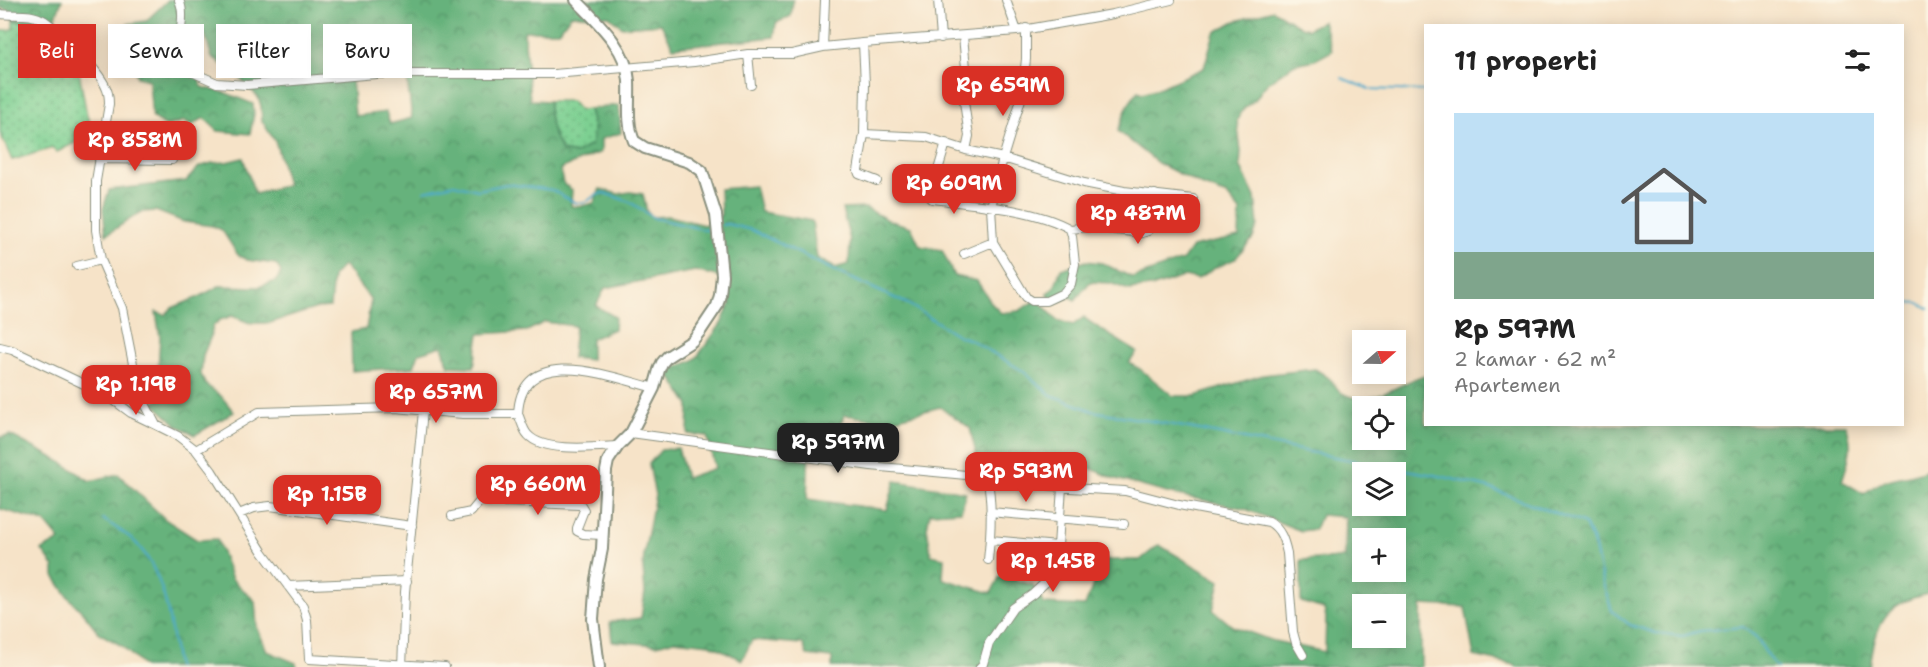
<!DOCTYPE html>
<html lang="id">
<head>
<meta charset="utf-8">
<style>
	:root { --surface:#fff; --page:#f6f6f6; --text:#222; --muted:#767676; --line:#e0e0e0; --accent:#d93025 }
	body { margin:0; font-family:"Shantell Sans",sans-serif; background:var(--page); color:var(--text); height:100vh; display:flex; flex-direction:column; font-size:22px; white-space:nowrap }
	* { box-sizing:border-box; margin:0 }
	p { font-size:20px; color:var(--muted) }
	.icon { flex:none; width:33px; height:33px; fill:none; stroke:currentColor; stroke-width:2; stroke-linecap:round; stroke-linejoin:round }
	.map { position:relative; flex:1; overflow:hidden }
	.side { position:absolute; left:1424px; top:24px; width:480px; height:402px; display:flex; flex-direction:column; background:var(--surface); border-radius:0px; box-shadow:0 3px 15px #0003 }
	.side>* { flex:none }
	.banner { position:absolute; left:18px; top:24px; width:570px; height:54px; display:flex; gap:12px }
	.needle { width:39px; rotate:70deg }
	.buttons { position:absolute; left:1352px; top:330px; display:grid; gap:12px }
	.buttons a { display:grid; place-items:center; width:54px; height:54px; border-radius:0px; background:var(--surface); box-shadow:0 3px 15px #0003; font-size:30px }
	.price { position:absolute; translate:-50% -51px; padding:0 14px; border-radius:12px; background:var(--accent); color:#fff; font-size:20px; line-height:39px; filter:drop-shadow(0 2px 3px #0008) }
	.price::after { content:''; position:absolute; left:50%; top:36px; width:18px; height:14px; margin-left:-9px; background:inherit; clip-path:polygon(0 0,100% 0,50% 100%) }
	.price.active { background:#222; color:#fff }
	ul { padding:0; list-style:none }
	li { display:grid; align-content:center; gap:12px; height:318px; padding:0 30px }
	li+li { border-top:2px solid var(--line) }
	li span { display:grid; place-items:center; height:186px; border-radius:0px; color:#555 }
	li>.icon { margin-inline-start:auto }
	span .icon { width:108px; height:108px; fill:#fffc; stroke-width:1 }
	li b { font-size:26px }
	h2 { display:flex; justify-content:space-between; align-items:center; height:72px; padding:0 30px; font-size:26px }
	.chip { padding:0 21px; border-radius:0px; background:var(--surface); box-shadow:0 3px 15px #0003; font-size:21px; line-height:54px }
	.chip.active { background:var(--accent); color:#fff }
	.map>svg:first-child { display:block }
	.grass { fill:url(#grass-dots); stroke:#4e8663; stroke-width:1.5 }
	.forest { fill:url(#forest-crowns); stroke:#427858; stroke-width:1.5; fill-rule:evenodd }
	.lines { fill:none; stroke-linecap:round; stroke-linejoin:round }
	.stream { stroke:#4eabcc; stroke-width:2 }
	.street-casing { stroke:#8a907e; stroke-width:10 }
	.secondary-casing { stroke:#8a907e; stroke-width:14 }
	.street { stroke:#fff; stroke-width:8 }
	.secondary { stroke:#fff; stroke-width:10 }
</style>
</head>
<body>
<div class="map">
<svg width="1928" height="667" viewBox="0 0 1928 667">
	<defs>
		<pattern id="grass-dots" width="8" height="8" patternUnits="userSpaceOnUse" patternTransform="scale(1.5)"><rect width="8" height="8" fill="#7dd092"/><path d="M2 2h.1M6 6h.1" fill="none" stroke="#66aa78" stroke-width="1.8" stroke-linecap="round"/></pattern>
		<pattern id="forest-crowns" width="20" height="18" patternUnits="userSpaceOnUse" patternTransform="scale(1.5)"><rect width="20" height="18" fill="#66b27c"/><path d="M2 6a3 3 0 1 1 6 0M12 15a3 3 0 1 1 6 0" fill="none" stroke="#539266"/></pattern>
	</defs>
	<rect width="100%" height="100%" fill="#fcf5e5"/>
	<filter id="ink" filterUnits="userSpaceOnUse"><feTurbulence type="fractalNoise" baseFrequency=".0167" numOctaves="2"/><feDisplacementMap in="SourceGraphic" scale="12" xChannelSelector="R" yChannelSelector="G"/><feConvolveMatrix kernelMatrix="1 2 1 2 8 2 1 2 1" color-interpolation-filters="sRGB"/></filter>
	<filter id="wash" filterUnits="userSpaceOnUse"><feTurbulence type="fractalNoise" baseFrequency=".008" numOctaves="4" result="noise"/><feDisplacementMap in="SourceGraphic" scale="24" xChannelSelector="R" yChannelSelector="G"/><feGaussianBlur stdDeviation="1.35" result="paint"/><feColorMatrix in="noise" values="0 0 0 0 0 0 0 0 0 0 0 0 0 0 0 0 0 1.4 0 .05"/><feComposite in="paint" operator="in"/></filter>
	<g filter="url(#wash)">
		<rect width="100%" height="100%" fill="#f6e3c8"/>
		<path class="grass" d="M 13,20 L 51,29 L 50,32 L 79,72 L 87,116 L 94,133 L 57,152 L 53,148 L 12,160 L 0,133 L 0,31 L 13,29 Z
			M 549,101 L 571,101 L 579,110 L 589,109 C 592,124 596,129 591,145 L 575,154 L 562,151 C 552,134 548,120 549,101 Z"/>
		<path class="forest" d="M 0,0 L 62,0 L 51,29 L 13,20 L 12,11 L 0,8 Z
			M 168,0 L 793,0 L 791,16 L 776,23 L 774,37 L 673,47 L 661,24 L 622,27 L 609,16 L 571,15 L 559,31 L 524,31 L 530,100 L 549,101 C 548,120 552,134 562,151 L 575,154 L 591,145 C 596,129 592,124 589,109 L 619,105 L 621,133 L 601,139 L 601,152 L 560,169 L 563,183 L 572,190 L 571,206 L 579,207 L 594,203 L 600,189 L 618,194 L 630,192 L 643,194 L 647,212 L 653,217 L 669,216 L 704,225 L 721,215 L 720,189 L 755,186 L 761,212 L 812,221 L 817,258 L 835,268 L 849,264 L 850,240 L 842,209 L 866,208 L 888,220 L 911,227 L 920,246 L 942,250 L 954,276 L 977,281 L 992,304 L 1001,313 L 1019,311 L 1037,299 L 1057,320 L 1073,325 L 1084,317 C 1087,322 1128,346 1137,352 L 1129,363 L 1140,369 L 1173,396 L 1195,396 L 1263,375 L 1315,369 C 1320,372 1325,375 1330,379 C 1335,384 1337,390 1342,393 C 1371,410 1398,383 1425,375 L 1425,424 L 1846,425 C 1854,447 1849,459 1842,481 L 1864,494 C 1887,474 1903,480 1928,469 L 1928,594 C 1883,603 1876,625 1870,667 L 1517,667 L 1516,665 L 1474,656 L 1465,607 L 1421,605 L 1421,667 L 832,667 L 832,658 L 807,655 L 803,644 L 752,640 L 742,660 L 710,644 L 674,640 L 657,645 L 612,641 L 610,622 L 641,618 L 645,592 L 643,568 L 644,554 L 655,495 L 649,464 L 661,450 L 678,448 L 686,478 L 715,468 L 707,436 L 688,434 L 689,405 L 667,371 L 692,361 L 697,357 L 721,324 L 730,304 L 727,278 L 695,271 L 605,288 L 596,306 L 615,317 L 614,329 L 591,339 L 591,360 L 572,358 L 575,326 L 545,322 L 527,331 L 479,334 L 474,367 L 449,366 L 442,346 L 419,353 L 414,367 L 352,371 L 351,332 L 366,329 L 371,300 L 344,265 L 333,276 L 330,307 L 317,308 L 270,323 L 250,323 L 232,316 L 220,320 L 213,326 L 211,336 L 203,355 L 201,374 L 205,384 L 221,396 L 234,412 L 195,435 L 178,426 L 153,403 L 170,394 L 172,377 L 158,370 L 160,337 L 156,312 L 165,315 L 172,308 L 201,296 L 219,286 L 258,287 L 276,281 L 281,272 L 276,264 L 247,260 L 238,255 L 222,230 L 213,226 L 184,222 L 156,211 L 141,212 L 106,235 L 103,209 L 109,190 L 186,181 L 199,167 L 212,163 L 226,162 L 243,158 L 255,194 L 287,185 L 276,143 L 262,121 L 261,106 L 258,97 L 234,72 L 212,58 L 205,34 L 193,32 C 184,49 196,71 202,87 L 226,93 L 253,104 L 254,114 L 250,134 L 218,131 L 204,118 L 192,125 L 184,121 L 166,126 L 152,117 L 149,80 L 137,77 L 133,61 L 121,49 L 128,24 L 146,21 ZM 405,62 L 412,118 L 390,124 L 386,112 L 355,116 L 351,68 ZM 1362,406 L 1395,406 L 1395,440 L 1362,440 ZM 940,407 L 970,428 L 978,463 L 1062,470 L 1085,466 L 1113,478 L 1167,493 L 1243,508 L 1301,531 L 1315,529 L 1321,515 L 1346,517 L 1345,558 L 1301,560 L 1301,602 L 1324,609 L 1326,617 L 1325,652 L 1270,640 L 1232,626 L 1213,610 L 1220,581 L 1159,545 L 1140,560 L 1102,560 L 1085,606 L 1044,604 L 1033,585 L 1000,576 L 991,593 L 943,579 L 944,558 L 931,555 L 927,527 L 930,513 L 961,511 L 966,492 L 895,481 L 887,510 L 807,499 L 809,449 L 828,444 L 845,415 L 887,421 ZM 1362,472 L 1395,472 L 1395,506 L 1362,506 ZM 1362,538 L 1395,538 L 1395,572 L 1362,572 ZM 1362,604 L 1395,604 L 1395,638 L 1362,638 Z
			M 1273,10 L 1301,27 L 1308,29 L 1323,21 L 1332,51 L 1315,60 L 1295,64 L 1274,78 L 1263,88 L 1255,100 L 1244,108 L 1237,120 L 1241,152 L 1240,166 L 1255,197 L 1258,225 L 1253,238 L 1235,259 L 1215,268 L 1197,279 L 1185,276 L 1157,286 L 1129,290 L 1110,283 L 1090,282 L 1075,300 L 1070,297 L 1053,303 L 1047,293 L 1054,288 L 1061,269 L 1086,261 L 1102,263 L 1133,278 L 1183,260 L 1192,247 L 1239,237 L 1240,211 L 1227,195 L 1201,185 L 1158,163 L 1118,131 L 1128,105 L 1138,91 L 1142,93 L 1159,88 L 1204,68 L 1214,33 L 1233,22 Z
			M 10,435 L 61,462 L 90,481 L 118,474 L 166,520 L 197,540 L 217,539 L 232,579 L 255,601 L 257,627 L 267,651 L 296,663 L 297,667 L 144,667 L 122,646 L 99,633 L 85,615 L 69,598 L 54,576 L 54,567 L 42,550 L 60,540 L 45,522 L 0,509 L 0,437 Z"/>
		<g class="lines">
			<path class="stream" d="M 1342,78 L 1369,89 L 1425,91
				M 424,191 L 454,184 L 478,190 L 507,184 L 552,190 L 564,197 L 577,203 L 586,202 L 596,195 L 604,193 L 630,202 L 654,218 L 706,230 L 713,228
				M 722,225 L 727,224 L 752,230 L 839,273 L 908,304 L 959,336 L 971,340 L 1023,371 L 1051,395 L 1093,411 L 1174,425 L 1340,458 L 1440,476 L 1489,488 L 1585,524 L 1595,547 L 1602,580 L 1612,611 L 1630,625 L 1656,633 L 1683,636 L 1700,631 L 1743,627 L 1756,637 L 1769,658 L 1777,667
				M 1902,302 L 1919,303 L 1928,308
				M 103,519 C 114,527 128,534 137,544 C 167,577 170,625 177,667"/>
		</g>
	</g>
	<g filter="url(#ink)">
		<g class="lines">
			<g class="street-casing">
				<path id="street" d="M 179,0 C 189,22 170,48 185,69 L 217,83 L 247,85 L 376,74 L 554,74 L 694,62 L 748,54 L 792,54 L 823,47 L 863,43 L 1017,31 L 1113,14 L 1171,0
					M 938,0 L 941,38
					M 1006,0 L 1017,31
					M 0,14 C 16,16 30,12 45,21 C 61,32 101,72 107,90 C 109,95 109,100 109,104 L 96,181 L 96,230 L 101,260 L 122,308 L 133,364 L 143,400 L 156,425 L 178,436 L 196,450 L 212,471 L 262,551 L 303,606 L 307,620 L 309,659 L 445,667
					M 963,36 L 966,68 L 963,95 L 969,136 L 966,150
					M 863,43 L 865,84 L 864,134 L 858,171 L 859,174 L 877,181
					M 823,47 L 825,0
					M 748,54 L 751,85
					M 864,134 L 926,137 L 966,150 L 1003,158 L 1084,183 L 1124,191 L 1193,199
					M 946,143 L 930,197 L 932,199 C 972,204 1036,209 1070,229 L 1072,236 L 1075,264 L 1071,284 L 1063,293 L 1046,301 L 1032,301 L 1026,297 L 993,242 L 991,207 L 1003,158 L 1022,96 L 1026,59 L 1026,28
					M 99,159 L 172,160
					M 1070,229 L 1090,227 L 1142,233 L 1148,231 L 1151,227 L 1155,194
					M 964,254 L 993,242
					M 77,266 L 101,260
					M 0,347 L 12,350 L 90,387 L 112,399 L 131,413 L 156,425
					M 518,414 C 521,420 523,430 528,435 C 544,453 596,447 618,446
					M 631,433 L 871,466 L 987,477 C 993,503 991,533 988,560
					M 196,450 L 259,412 L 395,408 L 463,414 L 518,414 C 521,341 612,377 654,388
					M 987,477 L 1070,488 L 1125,491 L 1179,505 L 1269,522 C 1281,529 1284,540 1287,553 L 1293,632 L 1296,643 L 1303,655
					M 990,512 L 1124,524
					M 239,514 L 254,508 L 270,506 L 412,526
					M 452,516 L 471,512 L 480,501 L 482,501 L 581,505 L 584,510 L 577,528 L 577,531 L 583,534 L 602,535
					M 990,540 L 1058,546
					M 288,586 L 407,581
					M 402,667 L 405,592 L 423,411
					M 980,667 L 983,664 L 989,643 L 1013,608 L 1033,594 L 1049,579 L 1058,546 L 1062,487"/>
			</g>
			<g class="secondary-casing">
				<path id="secondary" d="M 576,0 C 597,22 627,48 629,81 C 630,101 626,122 634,141 L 645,148 L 689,162 L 702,171 L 716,215 L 722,275 L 720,295 L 717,306 L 701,330 L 692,341 L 667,357 L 662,363 L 659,370 L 654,388 L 631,433 L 618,446 L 608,461 L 606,471 L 602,549 L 596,579 L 593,619 L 599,667"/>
			</g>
			<use href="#street" class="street"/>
			<use href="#secondary" class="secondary"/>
		</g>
	</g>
</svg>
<div class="buttons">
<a><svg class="needle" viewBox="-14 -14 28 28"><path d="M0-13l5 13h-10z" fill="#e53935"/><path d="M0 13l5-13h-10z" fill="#767676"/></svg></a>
<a><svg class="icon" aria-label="locate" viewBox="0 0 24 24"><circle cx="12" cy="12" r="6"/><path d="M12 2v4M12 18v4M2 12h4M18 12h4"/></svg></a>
<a><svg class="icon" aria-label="layers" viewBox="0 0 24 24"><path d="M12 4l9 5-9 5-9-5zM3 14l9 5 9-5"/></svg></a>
<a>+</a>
<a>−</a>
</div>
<b class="price" style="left:1003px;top:117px">Rp 659M</b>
<b class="price" style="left:135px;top:172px">Rp 858M</b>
<b class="price" style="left:954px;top:215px">Rp 609M</b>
<b class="price" style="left:1138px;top:245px">Rp 487M</b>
<b class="price" style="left:136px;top:416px">Rp 1.19B</b>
<b class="price" style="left:436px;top:424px">Rp 657M</b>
<b class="price active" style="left:838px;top:474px">Rp 597M</b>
<b class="price" style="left:1026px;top:503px">Rp 593M</b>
<b class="price" style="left:538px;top:516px">Rp 660M</b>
<b class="price" style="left:327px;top:526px">Rp 1.15B</b>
<b class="price" style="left:1053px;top:593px">Rp 1.45B</b>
<div class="banner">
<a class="chip active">Beli</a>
<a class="chip">Sewa</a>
<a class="chip">Filter</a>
<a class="chip">Baru</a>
</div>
<section class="side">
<h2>11 properti<svg class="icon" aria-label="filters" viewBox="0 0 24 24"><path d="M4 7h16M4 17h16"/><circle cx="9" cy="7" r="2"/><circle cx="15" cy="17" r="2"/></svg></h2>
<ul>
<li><span style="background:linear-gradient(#bfe0f5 75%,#7fa58c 0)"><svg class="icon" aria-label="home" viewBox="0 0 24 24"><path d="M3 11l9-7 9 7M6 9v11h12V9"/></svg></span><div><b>Rp 597M</b><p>2 kamar · 62 m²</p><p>Apartemen</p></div></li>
</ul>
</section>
</div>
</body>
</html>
